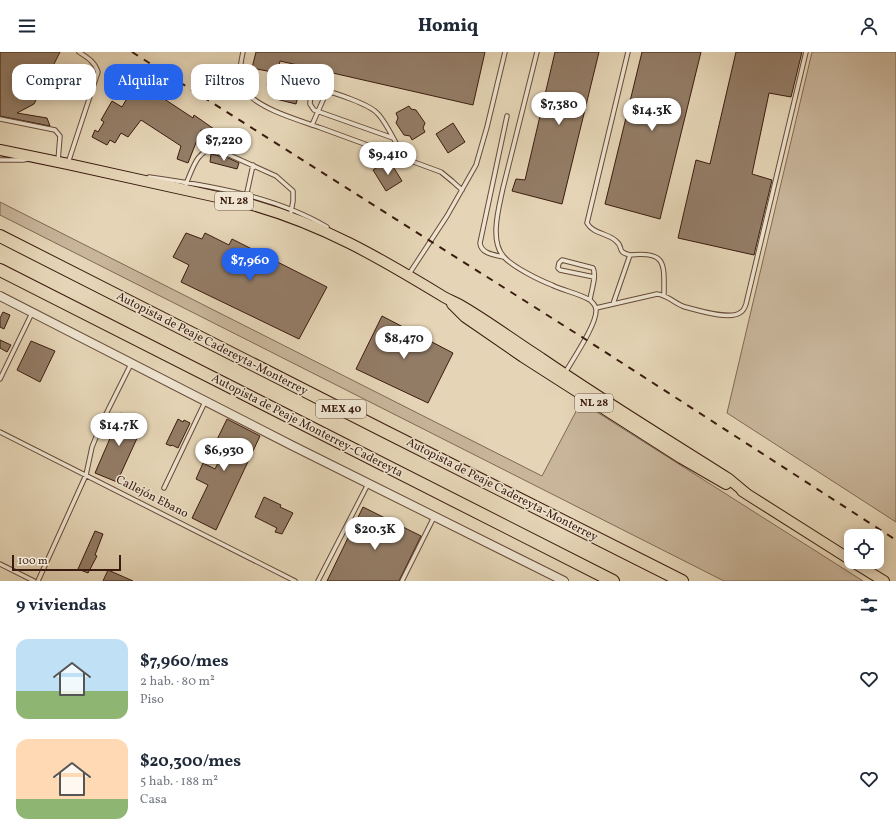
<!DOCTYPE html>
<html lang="es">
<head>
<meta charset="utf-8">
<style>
	:root { --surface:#fff; --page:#f6f6f7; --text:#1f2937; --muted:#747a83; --accent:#2563eb }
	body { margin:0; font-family:Vollkorn,serif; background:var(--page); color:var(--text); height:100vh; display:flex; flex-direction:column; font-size:15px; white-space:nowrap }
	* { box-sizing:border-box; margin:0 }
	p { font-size:13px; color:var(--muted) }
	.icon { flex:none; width:22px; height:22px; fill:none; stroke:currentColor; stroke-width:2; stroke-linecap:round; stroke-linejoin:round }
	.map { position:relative; height:529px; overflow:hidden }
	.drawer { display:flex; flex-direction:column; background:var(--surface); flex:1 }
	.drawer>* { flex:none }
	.top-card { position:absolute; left:12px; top:12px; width:400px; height:36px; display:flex; gap:8px }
	.tools { position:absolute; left:844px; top:477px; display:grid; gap:8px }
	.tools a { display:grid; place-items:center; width:40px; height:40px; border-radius:8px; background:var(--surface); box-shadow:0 2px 10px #0003; font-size:20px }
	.scale { position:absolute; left:12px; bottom:10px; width:109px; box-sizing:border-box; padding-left:4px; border:2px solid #3b1b0f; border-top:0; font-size:11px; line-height:14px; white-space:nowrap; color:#3b1b0f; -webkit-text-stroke:3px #eee4d0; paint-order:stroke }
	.price { position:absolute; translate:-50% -34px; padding:0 9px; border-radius:14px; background:#fff; color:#222; font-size:13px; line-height:26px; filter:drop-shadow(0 1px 2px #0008) }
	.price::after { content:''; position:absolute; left:50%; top:24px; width:12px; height:9px; margin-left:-6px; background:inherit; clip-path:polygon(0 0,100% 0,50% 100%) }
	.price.selected { background:var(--accent); color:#fff }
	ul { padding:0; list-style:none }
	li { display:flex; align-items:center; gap:12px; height:100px; padding:0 16px }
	li span { display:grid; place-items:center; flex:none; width:112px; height:80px; border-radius:12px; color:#555 }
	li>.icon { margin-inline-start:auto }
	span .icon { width:48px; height:48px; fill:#fffc; stroke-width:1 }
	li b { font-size:17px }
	h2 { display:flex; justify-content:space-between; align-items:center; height:48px; padding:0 16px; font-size:17px }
	.pill { padding:0 14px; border-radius:12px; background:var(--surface); box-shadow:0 2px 10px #0003; font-size:14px; line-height:36px }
	.pill.selected { background:var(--accent); color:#fff }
	header { display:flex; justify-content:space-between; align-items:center; height:52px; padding:0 16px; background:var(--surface); font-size:18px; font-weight:800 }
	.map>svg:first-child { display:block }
	.green { fill:#c8b59a; stroke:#826854 }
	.building { fill:#937c66; stroke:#3b1b0f }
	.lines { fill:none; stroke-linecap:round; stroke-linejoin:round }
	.service-casing { stroke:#664a39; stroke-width:5.5 }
	.tertiary-casing { stroke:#664a39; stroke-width:10 }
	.primary-casing { stroke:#3b1b0f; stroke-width:12 }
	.motorway-casing { stroke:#3b1b0f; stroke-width:14 }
	.service { stroke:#eee4d0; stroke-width:3.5 }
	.tertiary { stroke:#eee4d0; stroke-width:8 }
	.primary { stroke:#e5d5b6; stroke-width:10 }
	.motorway { stroke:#e5d5b6; stroke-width:12 }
	.rail { stroke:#3b1b0f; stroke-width:2; stroke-dasharray:7 7; stroke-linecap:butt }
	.labels { text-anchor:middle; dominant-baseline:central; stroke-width:3; stroke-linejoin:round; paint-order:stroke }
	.shield { fill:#eee4d0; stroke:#715749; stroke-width:1 }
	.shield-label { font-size:11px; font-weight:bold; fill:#3b1b0f }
	.street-label { font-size:12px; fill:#3b1b0f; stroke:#eee4d0 }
</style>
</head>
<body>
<header><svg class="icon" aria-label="menu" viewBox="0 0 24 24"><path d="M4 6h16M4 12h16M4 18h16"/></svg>Homiq<svg class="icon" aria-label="person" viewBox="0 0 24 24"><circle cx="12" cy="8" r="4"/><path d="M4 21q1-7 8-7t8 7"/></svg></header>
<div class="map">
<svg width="896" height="529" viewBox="0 0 896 529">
	<rect width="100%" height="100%" fill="#e5d5b6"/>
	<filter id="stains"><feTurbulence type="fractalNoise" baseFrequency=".005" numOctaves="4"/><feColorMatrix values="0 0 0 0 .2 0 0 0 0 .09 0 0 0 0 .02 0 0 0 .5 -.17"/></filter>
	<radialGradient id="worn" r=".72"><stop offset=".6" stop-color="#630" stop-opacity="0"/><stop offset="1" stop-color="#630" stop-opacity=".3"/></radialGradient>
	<path class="green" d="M 812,0 L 896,0 L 896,470 L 727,361 Z
		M 0,150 L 542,424 L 581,350 L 863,529 L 724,529 L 0,163 Z"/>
	<path class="building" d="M 0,0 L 60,0 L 34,52 L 17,61 L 47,66 L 50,74 L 0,64 Z
		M 256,0 L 485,0 L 473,53 L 280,9 L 277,21 L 252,16 Z
		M 555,0 L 599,0 L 562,152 L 512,139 L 516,127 L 525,128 Z
		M 642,0 L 701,0 L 660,167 L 605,152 Z
		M 736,0 L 802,0 L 791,45 L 769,41 L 752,122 L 772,128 L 754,203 L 678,186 L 696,108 L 710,112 Z
		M 285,22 L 294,24 L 292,32 L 299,41 L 296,52 L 276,47 L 267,32 Z
		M 137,29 L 193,66 L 194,63 L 224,84 L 222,89 L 201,78 L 188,111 L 177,107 L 181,94 L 141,68 L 128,85 L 121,81 L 115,91 L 110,88 L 107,93 L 92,85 L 95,78 L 98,80 L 104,70 L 101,68 L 112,49 L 122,55 Z
		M 409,54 L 411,57 L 416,58 L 425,71 L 423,76 L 425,80 L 412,88 L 410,84 L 404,83 L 396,71 L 398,66 L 396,61 Z
		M 453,71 L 465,90 L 448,101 L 436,82 Z
		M 211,102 L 228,106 L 239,111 L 237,117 L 210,110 Z
		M 389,108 L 402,129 L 386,139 L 373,118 Z
		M 186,181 L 202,187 L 205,181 L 229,193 L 232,187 L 327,235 L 299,287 L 181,230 L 189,213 L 173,205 Z
		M 3,260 L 10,263 L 4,277 L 0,275 L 0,266 Z
		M 382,264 L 453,301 L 428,351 L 356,317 Z
		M 0,288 L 11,293 L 7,300 L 0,296 Z
		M 31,289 L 55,299 L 40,330 L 17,318 Z
		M 121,361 L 144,371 L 117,430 L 95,421 Z
		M 178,367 L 183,370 L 184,368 L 190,371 L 178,396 L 172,393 L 171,394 L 166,392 Z
		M 227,367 L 260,384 L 216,478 L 192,466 L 208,433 L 196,427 L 203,411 L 215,417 L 220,407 L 210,402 Z
		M 264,445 L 281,453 L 280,455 L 293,461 L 282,482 L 275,480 L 277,476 L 255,465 Z
		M 363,455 L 421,484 L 399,529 L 327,529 Z
		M 95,479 L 103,482 L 95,503 L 97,504 L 88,521 L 78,517 Z
		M 108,518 L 133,529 L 103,529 Z"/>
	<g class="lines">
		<g class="service-casing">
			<path id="service" d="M 243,0 C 240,14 237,29 247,41 C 262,58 299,68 321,76 C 361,91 401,105 441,120 L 452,129 L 462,138
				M 537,0 L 503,136 C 499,155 489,189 504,205 C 513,215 539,228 552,233 C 564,239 578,241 590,248 C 593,251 596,253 596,258 C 597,272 573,307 565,321
				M 628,0 L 587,171 C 593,182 608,181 616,189 C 624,195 616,200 630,203
				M 0,67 L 55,78 L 60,84 L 58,109
				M 312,73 L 327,39
				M 393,86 L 314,58 L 310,52 C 310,44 314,38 323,38 C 335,41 369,52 377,61 C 386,69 397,94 404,106
				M 0,108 L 23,108 L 29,107
				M 68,111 L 98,20 C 95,10 88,6 79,0
				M 149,125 C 207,133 275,144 327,175
				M 186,132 C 193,116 197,97 216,97 L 276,124 L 293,139 L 293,149 L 291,160
				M 246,145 L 253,113
				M 504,205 C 495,203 481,202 480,191 L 507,64
				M 409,222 L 447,164 L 476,113 L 487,75 L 505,0
				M 590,248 C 591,239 597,224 593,216 L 562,208 L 559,211 L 558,216 L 560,218 L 594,225
				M 613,252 L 630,203 C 667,199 664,212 664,243
				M 596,256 L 657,242 C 668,243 675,252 685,255 C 697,258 731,269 741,260 C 743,259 745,255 746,252 L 806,0
				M 0,327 L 32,261
				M 0,380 L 295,529
				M 164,436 L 205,350
				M 0,512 L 34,529
				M 38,529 L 86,423 L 92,395 L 103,368 L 131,312
				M 318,529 L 368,432
				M 402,529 L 434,465"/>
		</g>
		<g class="tertiary-casing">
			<path id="tertiary" d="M 0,244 L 291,393 L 564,529"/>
		</g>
		<g class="primary-casing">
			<path id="primary" d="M 0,98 L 68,112 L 249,152 C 322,172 380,206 444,245 C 449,248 455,250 460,253 C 488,269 514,289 541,306 C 602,348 666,387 729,427 L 747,442
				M 452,252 L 465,265 L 523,305 L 681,406 L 726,432
				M 742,439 L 851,508
				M 853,510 L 884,529"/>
		</g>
		<g class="motorway-casing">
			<path id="motorway" d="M 0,184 L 386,380 L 682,529
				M 0,218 L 613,529"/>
		</g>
		<use href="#service" class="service"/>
		<use href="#tertiary" class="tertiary"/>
		<use href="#primary" class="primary"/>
		<use href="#motorway" class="motorway"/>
		<path class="rail" d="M 132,0 L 585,287 L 896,488"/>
	</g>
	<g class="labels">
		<g class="shield">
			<rect x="215" y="140" width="38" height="18" rx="3"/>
			<rect x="575" y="342" width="38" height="18" rx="3"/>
			<rect x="316" y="348" width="50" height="18" rx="3"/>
		</g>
		<g class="shield-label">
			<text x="234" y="149">NL 28</text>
			<text x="594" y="351">NL 28</text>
			<text x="341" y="357">MEX 40</text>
		</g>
		<g class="street-label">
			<text transform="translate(212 292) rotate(27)">Autopista de Peaje Cadereyta-Monterrey</text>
			<text transform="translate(307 374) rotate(27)">Autopista de Peaje Monterrey-Cadereyta</text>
			<text transform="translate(502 438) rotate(27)">Autopista de Peaje Cadereyta-Monterrey</text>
			<text transform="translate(152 445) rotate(27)">Callejón Ebano</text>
		</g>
	</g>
	<rect width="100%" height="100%" filter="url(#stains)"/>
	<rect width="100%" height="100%" fill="url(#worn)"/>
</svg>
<div class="tools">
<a><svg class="icon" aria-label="locate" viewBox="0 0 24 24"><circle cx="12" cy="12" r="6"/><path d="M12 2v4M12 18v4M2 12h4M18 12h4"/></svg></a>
</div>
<div class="scale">100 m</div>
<b class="price" style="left:559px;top:74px">$7,380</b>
<b class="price" style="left:652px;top:80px">$14.3K</b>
<b class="price" style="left:224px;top:110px">$7,220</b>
<b class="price" style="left:388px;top:124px">$9,410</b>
<b class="price selected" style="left:250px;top:230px">$7,960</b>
<b class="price" style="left:404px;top:308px">$8,470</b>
<b class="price" style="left:119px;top:395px">$14.7K</b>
<b class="price" style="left:224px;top:420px">$6,930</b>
<b class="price" style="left:375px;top:499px">$20.3K</b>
<div class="top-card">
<a class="pill">Comprar</a>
<a class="pill selected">Alquilar</a>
<a class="pill">Filtros</a>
<a class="pill">Nuevo</a>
</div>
</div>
<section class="drawer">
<h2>9 viviendas<svg class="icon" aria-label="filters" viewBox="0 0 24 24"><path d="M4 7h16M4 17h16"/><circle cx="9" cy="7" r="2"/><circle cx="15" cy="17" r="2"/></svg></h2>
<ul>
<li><span style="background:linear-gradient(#bfe0f5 65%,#8fb573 0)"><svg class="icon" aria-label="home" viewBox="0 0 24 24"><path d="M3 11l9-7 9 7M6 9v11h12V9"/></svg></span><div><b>$7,960/mes</b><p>2 hab. · 80 m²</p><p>Piso</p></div><svg class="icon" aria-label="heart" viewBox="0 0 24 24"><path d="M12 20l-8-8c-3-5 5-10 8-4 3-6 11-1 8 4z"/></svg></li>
<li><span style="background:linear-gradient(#ffd9b3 75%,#8fb573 0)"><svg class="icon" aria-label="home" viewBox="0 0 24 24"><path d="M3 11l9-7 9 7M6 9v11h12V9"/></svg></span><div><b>$20,300/mes</b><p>5 hab. · 188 m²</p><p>Casa</p></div><svg class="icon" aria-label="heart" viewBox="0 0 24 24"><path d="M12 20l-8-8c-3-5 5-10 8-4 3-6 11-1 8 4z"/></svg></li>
</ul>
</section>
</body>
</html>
